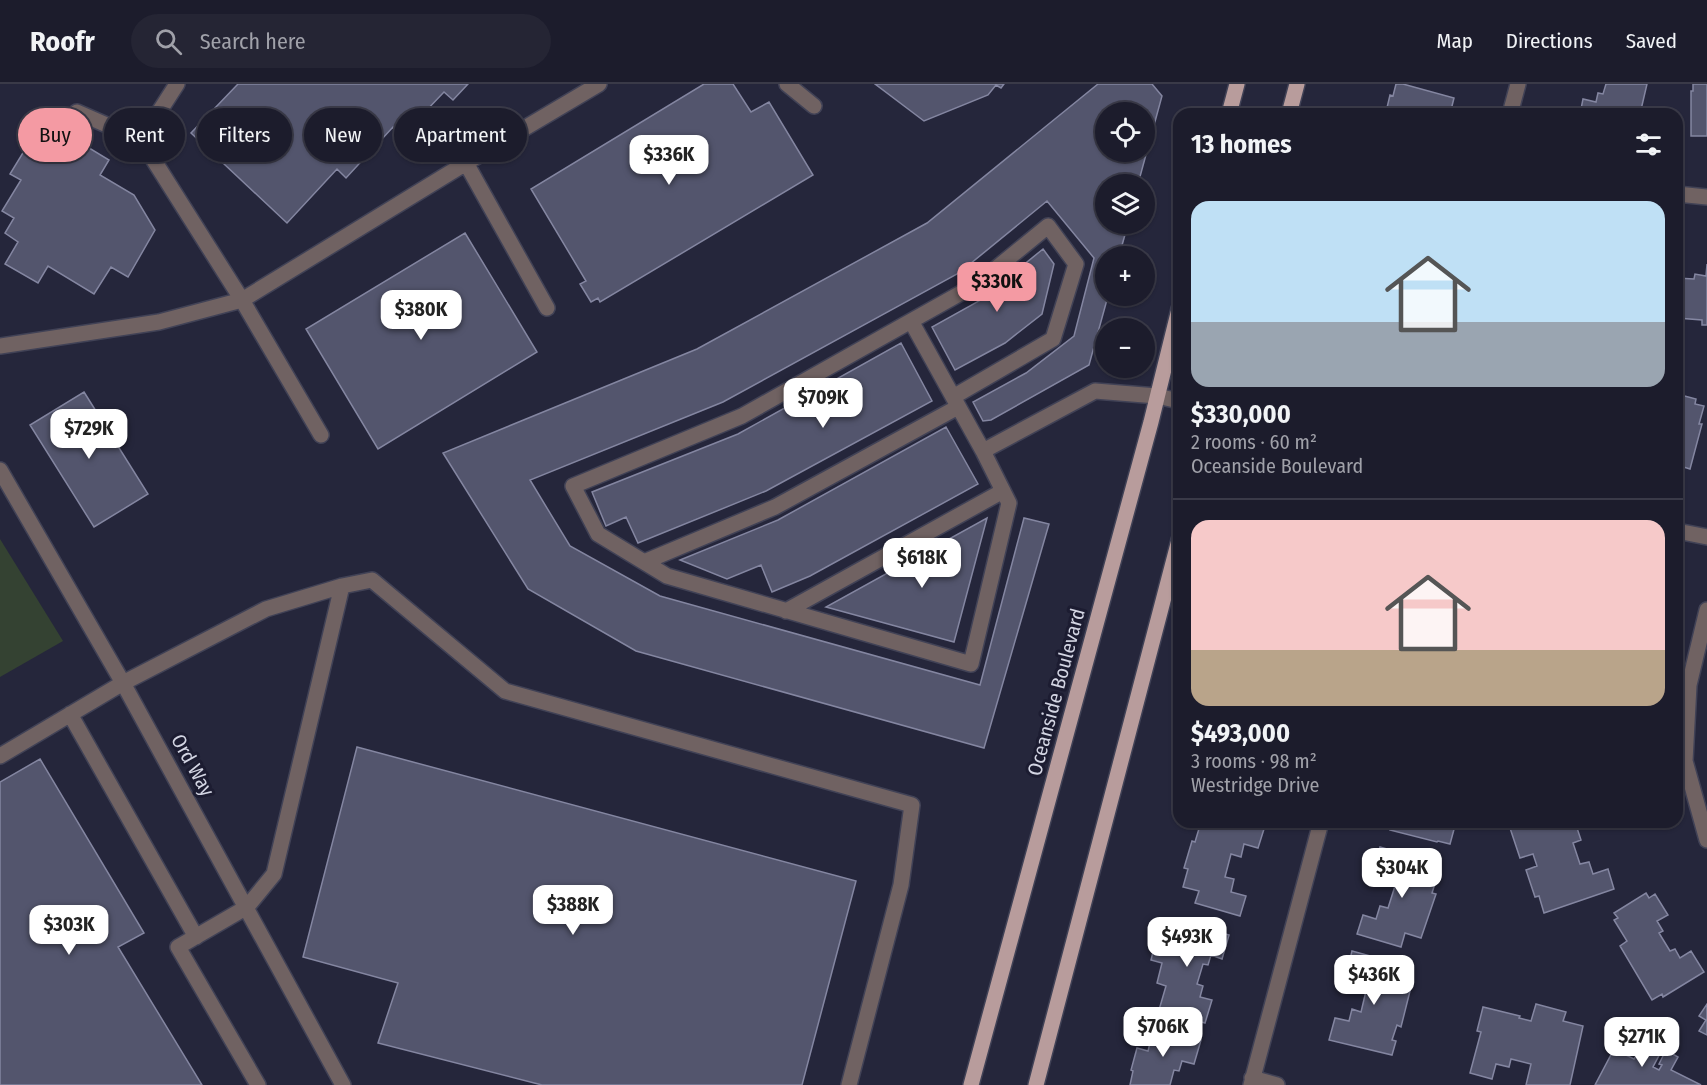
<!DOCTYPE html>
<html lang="en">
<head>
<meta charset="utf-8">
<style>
	:root { --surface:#1c1c2c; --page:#252534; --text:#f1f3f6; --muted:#a0a1a9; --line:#3a3a48; --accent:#f49aa3 }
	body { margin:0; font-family:"Fira Sans Condensed",sans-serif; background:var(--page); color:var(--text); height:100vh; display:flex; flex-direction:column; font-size:22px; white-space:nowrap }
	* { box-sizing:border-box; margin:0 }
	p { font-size:20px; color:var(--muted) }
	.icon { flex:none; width:33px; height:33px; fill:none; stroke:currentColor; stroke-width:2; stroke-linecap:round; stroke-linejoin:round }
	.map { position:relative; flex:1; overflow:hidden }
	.side { position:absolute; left:1173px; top:24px; width:510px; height:720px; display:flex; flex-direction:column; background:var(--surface); border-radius:18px; box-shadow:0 2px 4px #0004,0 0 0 2px var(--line) }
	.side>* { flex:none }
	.banner { position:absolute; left:18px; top:24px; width:570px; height:54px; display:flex; gap:12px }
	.buttons { position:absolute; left:1095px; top:18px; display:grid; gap:12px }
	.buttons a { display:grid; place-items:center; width:60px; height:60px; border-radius:50%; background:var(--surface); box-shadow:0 2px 4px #0004,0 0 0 2px var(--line); font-size:30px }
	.price { position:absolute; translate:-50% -51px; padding:0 14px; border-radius:12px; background:#fff; color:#222; font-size:20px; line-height:39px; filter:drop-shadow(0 2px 3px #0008) }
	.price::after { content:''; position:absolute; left:50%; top:36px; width:18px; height:14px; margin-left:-9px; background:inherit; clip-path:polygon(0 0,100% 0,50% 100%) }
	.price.active { background:var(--accent); color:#111 }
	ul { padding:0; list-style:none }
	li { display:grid; align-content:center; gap:12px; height:318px; padding:0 18px }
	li+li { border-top:2px solid var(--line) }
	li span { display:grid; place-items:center; height:186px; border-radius:18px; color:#555 }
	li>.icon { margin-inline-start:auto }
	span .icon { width:108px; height:108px; fill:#fffc; stroke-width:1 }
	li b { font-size:26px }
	h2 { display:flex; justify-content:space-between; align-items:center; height:72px; padding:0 18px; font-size:26px }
	.chip { padding:0 21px; border-radius:27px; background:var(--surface); box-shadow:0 2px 4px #0004,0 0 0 2px var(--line); font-size:21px; line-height:54px }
	.chip.active { background:var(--accent); color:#111 }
	header { display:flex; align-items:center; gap:36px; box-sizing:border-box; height:84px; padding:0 30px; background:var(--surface); border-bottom:2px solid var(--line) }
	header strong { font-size:28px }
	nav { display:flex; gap:33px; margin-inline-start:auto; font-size:21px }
	.search { width:420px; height:54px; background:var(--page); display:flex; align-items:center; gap:15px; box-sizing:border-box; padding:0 21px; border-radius:33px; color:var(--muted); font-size:22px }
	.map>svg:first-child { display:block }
	.grass { fill:#344232 }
	.building { fill:#53556d; stroke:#8486a1; stroke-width:1.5; fill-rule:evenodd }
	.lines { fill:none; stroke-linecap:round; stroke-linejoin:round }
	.minor-casing { stroke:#414256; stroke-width:18 }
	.major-casing { stroke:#414256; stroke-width:18 }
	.minor { stroke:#706262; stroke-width:15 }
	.major { stroke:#b89c9c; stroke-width:15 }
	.labels { text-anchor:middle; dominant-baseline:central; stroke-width:6; stroke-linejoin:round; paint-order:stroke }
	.street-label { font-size:20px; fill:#d3d5e3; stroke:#1c1c31 }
</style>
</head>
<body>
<header>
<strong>Roofr</strong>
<div class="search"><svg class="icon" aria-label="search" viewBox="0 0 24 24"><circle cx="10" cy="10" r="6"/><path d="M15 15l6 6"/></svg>Search here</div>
<nav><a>Map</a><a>Directions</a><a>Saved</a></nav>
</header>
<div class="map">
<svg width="1707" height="1001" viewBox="0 0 1707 1001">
	<rect width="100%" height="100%" fill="#25263b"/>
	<path class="grass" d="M 0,455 L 63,557 L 0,593 Z"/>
	<path class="building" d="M 238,0 L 468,0 L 453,16 L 444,8 L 402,52 L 393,43 L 346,94 L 337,85 L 287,139 L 191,49 Z
		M 704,0 L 733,0 L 751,28 L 769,18 L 813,91 L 600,218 L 598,214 L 591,218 L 580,200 L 586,197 L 531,105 Z
		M 875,0 L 1004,0 L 1001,4 L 996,1 L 988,11 L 924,37 Z
		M 1098,0 L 1152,0 L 1162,12 L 1138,100 L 1106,100 L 1106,140 L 1128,140 L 1119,172 L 1106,172 L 1106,212 L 1108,212 L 1089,281 L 991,336 L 983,337 L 973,318 L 1026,289 L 1074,252 L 1094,174 L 1047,117 L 959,189 L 723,318 L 530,396 L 570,462 L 660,512 L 980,601 L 1024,434 L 1049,440 L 984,664 L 636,567 L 528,505 L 443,369 L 697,265 L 927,139 ZM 1106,28 L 1144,28 L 1144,68 L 1106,68 Z
		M 1396,0 L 1403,0 L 1454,14 L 1450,30 L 1382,30 L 1383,27 L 1386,28 L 1390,11 L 1393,12 Z
		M 1606,0 L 1647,0 L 1640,30 L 1630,28 L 1630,30 L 1580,30 L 1583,15 L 1596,18 L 1598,9 L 1603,10 Z
		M 1693,0 L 1707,0 L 1707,52 L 1691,52 L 1691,7 L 1693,7 Z
		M 43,36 L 109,76 L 100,91 L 134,111 L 155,146 L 128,193 L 111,183 L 94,210 L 48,182 L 38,199 L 5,180 L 18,158 L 5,149 L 14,134 L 2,127 L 21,96 L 10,90 Z
		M 465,149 L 537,268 L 378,365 L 306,245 Z
		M 1043,165 L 1054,180 L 1042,230 L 1005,259 L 955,286 L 932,243 L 979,217 Z
		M 1707,180 L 1707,241 L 1702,241 L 1702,236 L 1677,234 L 1677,194 L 1694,195 L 1695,190 L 1706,192 Z
		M 901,259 L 932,317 L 766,407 L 638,459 L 626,433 L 606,442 L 592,408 L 738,350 Z
		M 84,308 L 148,410 L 94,443 L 30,341 Z
		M 1677,310 L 1696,315 L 1695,320 L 1704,322 L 1699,340 L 1702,340 L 1690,385 L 1677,381 Z
		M 946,343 L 978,400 L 810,492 L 772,508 L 761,481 L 727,495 L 680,476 L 778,436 Z
		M 987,434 L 954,558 L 826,523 Z
		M 357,663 L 856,797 L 802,1001 L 542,1001 L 378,959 L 398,899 L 303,873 Z
		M 40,675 L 144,849 L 118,863 L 202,1001 L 0,1001 L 0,698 Z
		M 1201,738 L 1238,738 L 1264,745 L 1258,764 L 1244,760 L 1241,773 L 1231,770 L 1225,793 L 1234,795 L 1231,808 L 1246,812 L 1240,832 L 1195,819 L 1199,807 L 1183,803 L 1188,785 L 1184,784 L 1192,757 L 1195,758 Z
		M 1393,738 L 1456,738 L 1450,760 L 1438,757 L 1437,758 L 1390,746 Z
		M 1514,738 L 1592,738 L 1577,744 L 1581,756 L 1573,759 L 1580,780 L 1589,778 L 1593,790 L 1608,785 L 1614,805 L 1544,829 L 1539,812 L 1535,813 L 1526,786 L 1537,782 L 1533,770 L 1520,774 L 1510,744 L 1516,743 Z
		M 1380,763 L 1433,778 L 1429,790 L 1437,793 L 1432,809 L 1436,810 L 1421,854 L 1405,849 L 1401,863 L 1357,850 L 1363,831 L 1376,835 L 1380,822 L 1388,824 L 1395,802 L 1385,800 L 1389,788 L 1374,783 Z
		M 1646,809 L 1649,814 L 1655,810 L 1668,831 L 1657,837 L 1663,847 L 1659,849 L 1670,867 L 1675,865 L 1680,874 L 1691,867 L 1704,888 L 1663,913 L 1662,910 L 1652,916 L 1620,862 L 1627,857 L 1614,836 L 1618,834 L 1614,829 Z
		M 1171,837 L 1182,840 L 1183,838 L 1229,851 L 1222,875 L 1211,871 L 1208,881 L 1203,880 L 1197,900 L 1203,902 L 1200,913 L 1212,916 L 1205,939 L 1159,926 L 1166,902 L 1157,899 L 1162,879 L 1151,876 L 1156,856 L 1165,859 Z
		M 1352,867 L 1396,879 L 1393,894 L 1412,899 L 1401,943 L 1397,941 L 1392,956 L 1396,957 L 1392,971 L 1329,956 L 1335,934 L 1349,937 L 1352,925 L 1361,928 L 1366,907 L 1358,905 L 1361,892 L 1347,888 Z
		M 1536,920 L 1566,928 L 1563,937 L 1583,942 L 1570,1001 L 1526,1001 L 1531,980 L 1511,975 L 1509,983 L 1496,980 L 1492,995 L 1470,989 L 1481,948 L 1477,947 L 1483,923 L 1520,932 L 1519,934 L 1531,937 Z
		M 1707,920 L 1707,951 L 1699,947 L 1706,936 L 1699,932 Z
		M 1154,943 L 1201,956 L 1194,980 L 1182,977 L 1179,987 L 1174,986 L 1170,1001 L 1130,1001 L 1133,987 L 1131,986 L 1137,964 L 1148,967 Z
		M 1646,953 L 1664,962 L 1653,983 L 1659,986 L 1662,981 L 1659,980 L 1666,966 L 1678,973 L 1671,986 L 1701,1001 L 1595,1001 L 1614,965 L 1634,975 Z"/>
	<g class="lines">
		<g class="minor-casing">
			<path id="minor" d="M 177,0 L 141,56 L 242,216 L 321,351
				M 787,0 L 814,22
				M 77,28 L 141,56
				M 1510,30 L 1518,0
				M 466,79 L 547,224
				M 1677,110 L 1707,113
				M 911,237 L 983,367 L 1009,419 L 971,580 L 667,492 L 598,450 L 573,402 L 742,332 Z
				M 911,237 L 977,200 L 1048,142 L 1076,180 L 1053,255 L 953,313
				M 0,262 L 159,238 L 242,216 L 466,79 L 599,0
				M 983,367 L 1095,307 L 1157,312 L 1179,317
				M 0,386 L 123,599 L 343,1001
				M 1677,447 L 1707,453
				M 644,478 L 775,423 L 958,323
				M 1707,526 L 1689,601 L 1685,677 L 1707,756
				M 786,527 L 1003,407
				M 70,630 L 196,853
				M 0,672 L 123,599 L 266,525 L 342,502 L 372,496 L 505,607 L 912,721 L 901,801 L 849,1001
				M 1252,994 L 1277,1001
				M 258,1001 L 178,863 L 247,823 L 274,790 L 342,502
				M 1251,1001 L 1321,738"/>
		</g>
		<g class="major-casing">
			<path id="major" d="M 1229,30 L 1237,0
				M 1289,30 L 1297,0
				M 971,1001 L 1151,338 L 1179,225
				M 1036,1001 L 1179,456"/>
		</g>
		<use href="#minor" class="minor"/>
		<use href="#major" class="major"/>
	</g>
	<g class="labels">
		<g class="street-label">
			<text transform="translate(1056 608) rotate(-75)">Oceanside Boulevard</text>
			<text transform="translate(193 681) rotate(61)">Ord Way</text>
		</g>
	</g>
</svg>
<div class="buttons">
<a><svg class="icon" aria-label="locate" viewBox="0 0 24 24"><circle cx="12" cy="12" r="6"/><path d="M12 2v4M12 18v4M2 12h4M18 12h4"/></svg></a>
<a><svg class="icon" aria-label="layers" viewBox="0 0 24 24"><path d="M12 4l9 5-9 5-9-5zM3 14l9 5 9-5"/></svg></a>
<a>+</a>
<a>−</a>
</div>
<b class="price" style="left:669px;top:102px">$336K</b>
<b class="price active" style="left:997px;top:229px">$330K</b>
<b class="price" style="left:421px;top:257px">$380K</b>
<b class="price" style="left:823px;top:345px">$709K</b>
<b class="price" style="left:89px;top:376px">$729K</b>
<b class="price" style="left:922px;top:505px">$618K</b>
<b class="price" style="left:1402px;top:815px">$304K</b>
<b class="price" style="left:573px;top:852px">$388K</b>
<b class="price" style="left:69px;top:872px">$303K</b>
<b class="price" style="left:1187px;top:884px">$493K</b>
<b class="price" style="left:1374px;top:922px">$436K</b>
<b class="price" style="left:1163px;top:974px">$706K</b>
<b class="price" style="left:1642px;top:984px">$271K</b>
<div class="banner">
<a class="chip active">Buy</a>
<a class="chip">Rent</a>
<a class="chip">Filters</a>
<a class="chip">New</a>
<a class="chip">Apartment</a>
</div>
<section class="side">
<h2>13 homes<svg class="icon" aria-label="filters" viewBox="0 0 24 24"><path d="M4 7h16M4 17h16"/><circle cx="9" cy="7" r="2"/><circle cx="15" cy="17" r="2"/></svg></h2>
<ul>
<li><span style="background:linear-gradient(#bfe0f5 65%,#9aa5b1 0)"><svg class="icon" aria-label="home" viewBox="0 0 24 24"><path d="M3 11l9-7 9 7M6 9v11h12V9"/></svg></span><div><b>$330,000</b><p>2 rooms · 60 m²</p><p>Oceanside Boulevard</p></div></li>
<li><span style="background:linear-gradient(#f6c9c9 70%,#b9a48a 0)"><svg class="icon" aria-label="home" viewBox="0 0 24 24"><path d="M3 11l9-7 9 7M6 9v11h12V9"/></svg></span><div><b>$493,000</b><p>3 rooms · 98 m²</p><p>Westridge Drive</p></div></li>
</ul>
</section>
</div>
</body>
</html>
